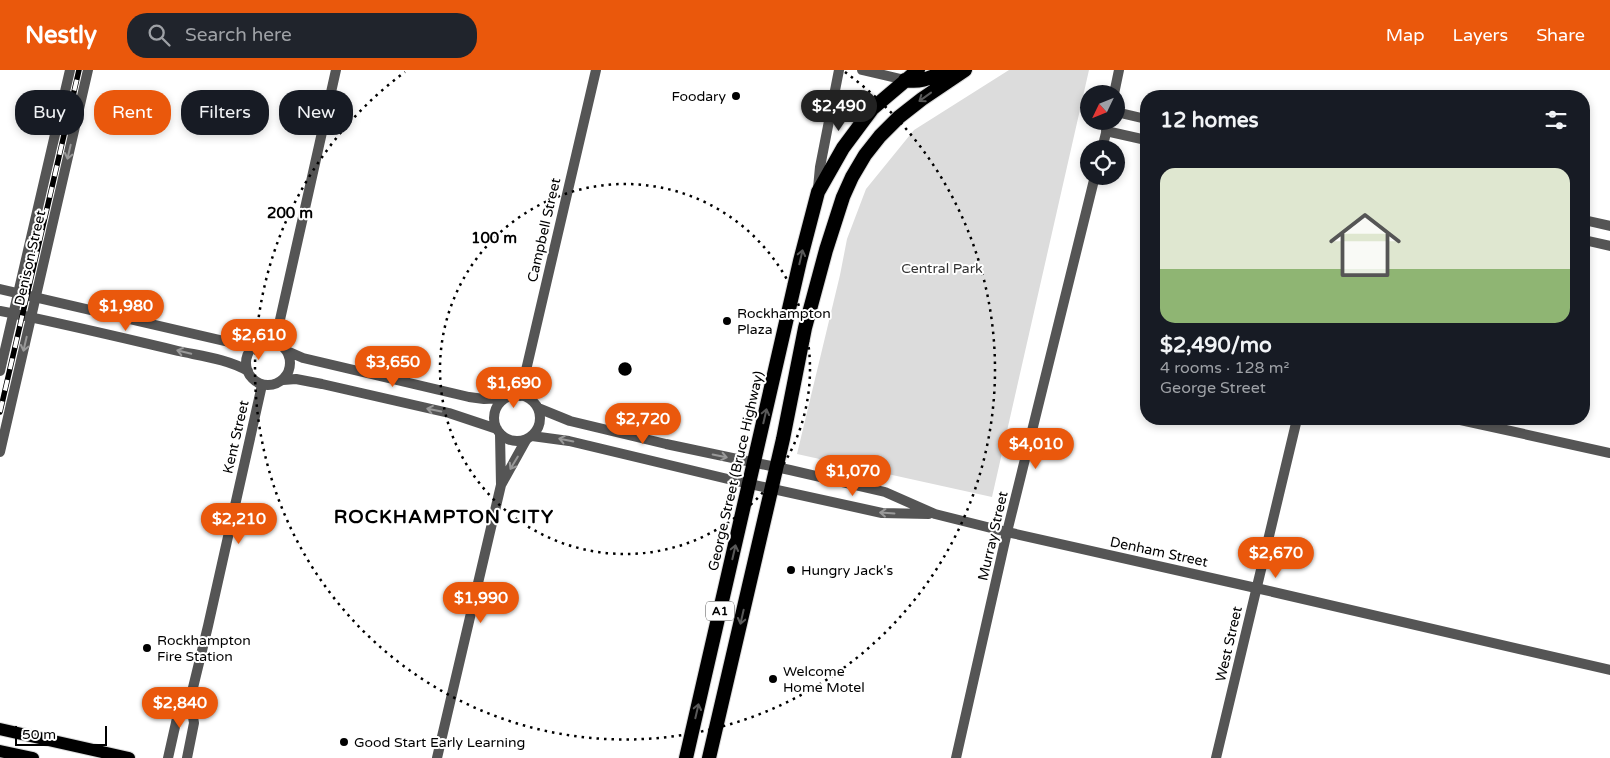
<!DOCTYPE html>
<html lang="en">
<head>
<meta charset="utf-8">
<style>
	:root { --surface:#171b24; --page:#20242c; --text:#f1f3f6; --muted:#9ea1a6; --line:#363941; --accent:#ea580c }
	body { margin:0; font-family:"Varela Round",sans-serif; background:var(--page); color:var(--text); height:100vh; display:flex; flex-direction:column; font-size:19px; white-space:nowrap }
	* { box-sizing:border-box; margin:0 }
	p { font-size:16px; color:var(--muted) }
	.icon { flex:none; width:28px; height:28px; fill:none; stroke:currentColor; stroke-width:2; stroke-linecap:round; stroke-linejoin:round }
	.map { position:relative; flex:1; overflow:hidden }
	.side { position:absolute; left:1140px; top:20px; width:450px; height:335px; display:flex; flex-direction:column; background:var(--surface); border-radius:20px; box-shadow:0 2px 8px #0003 }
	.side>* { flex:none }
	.top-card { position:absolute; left:15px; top:20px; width:475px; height:45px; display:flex; gap:10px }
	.needle { width:32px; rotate:227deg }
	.buttons { position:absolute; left:1080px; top:15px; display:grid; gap:10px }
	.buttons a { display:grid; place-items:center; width:45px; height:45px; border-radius:50%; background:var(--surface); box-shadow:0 2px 8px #0003; font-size:25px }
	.scale { position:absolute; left:15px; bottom:12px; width:92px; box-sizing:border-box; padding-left:5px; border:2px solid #000; border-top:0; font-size:14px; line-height:18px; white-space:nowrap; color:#000; -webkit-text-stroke:4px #fff; paint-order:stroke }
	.price { position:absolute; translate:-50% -42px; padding:0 11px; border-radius:18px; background:var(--accent); color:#fff; font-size:16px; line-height:32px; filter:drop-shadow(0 1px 2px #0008) }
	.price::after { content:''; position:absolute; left:50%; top:30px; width:15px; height:11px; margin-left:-8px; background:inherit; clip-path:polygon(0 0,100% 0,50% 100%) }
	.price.on { background:#222; color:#fff }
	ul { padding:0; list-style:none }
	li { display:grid; align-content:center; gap:10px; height:265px; padding:0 20px }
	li+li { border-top:1px solid var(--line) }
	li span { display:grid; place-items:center; height:155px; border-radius:15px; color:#555 }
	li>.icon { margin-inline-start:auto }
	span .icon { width:90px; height:90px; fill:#fffc; stroke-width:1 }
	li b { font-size:21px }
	h2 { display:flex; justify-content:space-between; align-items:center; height:60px; padding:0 20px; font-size:21px }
	.tag { padding:0 18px; border-radius:20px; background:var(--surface); box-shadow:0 2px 8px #0003; font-size:18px; line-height:45px }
	.tag.on { background:var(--accent); color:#fff }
	header { display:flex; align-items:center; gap:30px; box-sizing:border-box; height:70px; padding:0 25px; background:var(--accent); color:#fff }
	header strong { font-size:24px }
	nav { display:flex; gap:28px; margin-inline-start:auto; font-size:18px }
	.search { width:350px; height:45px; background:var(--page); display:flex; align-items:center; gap:12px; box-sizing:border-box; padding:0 18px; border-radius:20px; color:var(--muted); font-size:19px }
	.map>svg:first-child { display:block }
	.green { fill:#dcdcdc }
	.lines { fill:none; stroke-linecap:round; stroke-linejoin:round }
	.primary-casing { stroke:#dbdbdb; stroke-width:14 }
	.trunk-casing { stroke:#dbdbdb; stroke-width:16 }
	.minor { stroke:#555; stroke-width:10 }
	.tertiary { stroke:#555; stroke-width:10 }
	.primary { stroke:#000; stroke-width:12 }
	.trunk { stroke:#000; stroke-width:14 }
	.rail-casing { stroke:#000; stroke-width:5.5 }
	.rail { stroke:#fff; stroke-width:4; stroke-dasharray:11; stroke-linecap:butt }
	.oneway { stroke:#595959 }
	.oneway2 { stroke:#999 }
	.ring { fill:none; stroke:#000; stroke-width:2.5; stroke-dasharray:2.5 5 }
	.poi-dot { fill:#000; stroke:#fff; stroke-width:2 }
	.labels { text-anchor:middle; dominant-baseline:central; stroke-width:4; stroke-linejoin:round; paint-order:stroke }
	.shield { fill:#fff; stroke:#4c4c4c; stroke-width:1 }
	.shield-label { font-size:12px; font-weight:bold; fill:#000 }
	.poi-label { font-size:14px; fill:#000; stroke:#fff; text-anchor:start }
	.street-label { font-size:14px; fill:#000; stroke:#fff }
	.park-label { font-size:14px; fill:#333; stroke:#fff }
	.district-label { font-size:19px; font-weight:bold; letter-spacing:1px; fill:#000; stroke:#fff }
	.centre { fill:#000; stroke:#fff; stroke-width:2.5 }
	.ring-label { font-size:15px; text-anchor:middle; font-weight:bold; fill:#000; stroke:#fff; stroke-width:4; stroke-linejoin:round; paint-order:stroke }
</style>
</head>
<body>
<header>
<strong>Nestly</strong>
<div class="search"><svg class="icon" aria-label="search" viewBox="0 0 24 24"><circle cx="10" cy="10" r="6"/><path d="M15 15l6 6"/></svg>Search here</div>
<nav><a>Map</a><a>Layers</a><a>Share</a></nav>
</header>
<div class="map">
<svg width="1610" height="688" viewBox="0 0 1610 688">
	<rect width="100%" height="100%" fill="#fff"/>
	<path class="green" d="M 1009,0 L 1089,0 L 992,427 L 797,384 L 840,205 L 847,169 L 866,119 L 914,60 Z"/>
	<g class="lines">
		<g class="primary-casing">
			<path id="primary" d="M 0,659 L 129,688
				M 0,681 L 33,688"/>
		</g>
		<g class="trunk-casing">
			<path id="trunk" d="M 905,10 C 923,13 931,7 948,0
				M 686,688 L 800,191 L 818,122 L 843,78 L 872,39 L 918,0
				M 709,688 L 783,369 L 805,258 L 826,180 L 843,127 L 852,107 L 865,85 L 880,66 L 899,47 L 922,29 L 965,0"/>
		</g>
		<path class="minor" d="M 862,0 L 905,10
			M 1114,24 L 1119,0
			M 1116,42 L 1146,49
			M 1106,61 L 1146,70
			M 1102,79 L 1109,51
			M 818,118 L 820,97 L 839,0
			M 1584,150 L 1610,156
			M 1584,170 L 1610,176
			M 275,272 L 336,0
			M 0,301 L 70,0
			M 520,326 L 596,0
			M 1456,349 L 1610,383
			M 0,382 L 88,0
			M 501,415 L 526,370
			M 168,688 L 177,648 L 190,630 L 208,556 L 262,315
			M 187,688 L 194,653 L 190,630
			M 437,688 L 501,415 L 500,364
			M 956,688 L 1007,462 L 1095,106
			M 1216,688 L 1297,349"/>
		<path class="tertiary" d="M 0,219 L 233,273 L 256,275
			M 0,241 C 60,253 119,267 178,281 C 201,286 228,289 248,301
			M246 293a22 22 0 1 1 44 0a22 22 0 1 1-44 0Z
			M 287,281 L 303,288 L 469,327 L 484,329 L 506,328
			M 283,310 L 296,309 L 322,314 L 449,343 L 497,359
			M494 348a23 23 0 1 1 46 0a23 23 0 1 1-46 0Z
			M 538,338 L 570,351 L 666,374 L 790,400 L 885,422 L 935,444 L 1007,462 L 1256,518 L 1610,600
			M 532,366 L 569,371 L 732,410 L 882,443 L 929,444"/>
		<use href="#primary" class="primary"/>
		<use href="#trunk" class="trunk"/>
		<g class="rail-casing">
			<path id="rail" d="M 0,342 L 79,0"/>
		</g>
		<use href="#rail" class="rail"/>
	</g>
	<defs><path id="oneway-shaft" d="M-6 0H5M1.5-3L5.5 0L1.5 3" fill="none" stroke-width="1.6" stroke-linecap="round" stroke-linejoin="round" transform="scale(1.25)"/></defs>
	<g class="oneway">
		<use href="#oneway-shaft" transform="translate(925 27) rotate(144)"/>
		<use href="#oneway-shaft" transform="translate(801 187) rotate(-77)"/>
		<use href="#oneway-shaft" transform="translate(765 346) rotate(-77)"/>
		<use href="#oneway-shaft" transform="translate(734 482) rotate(-77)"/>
		<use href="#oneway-shaft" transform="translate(742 547) rotate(103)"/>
		<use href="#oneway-shaft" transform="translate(697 641) rotate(-77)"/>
	</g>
	<g class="oneway2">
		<use href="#oneway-shaft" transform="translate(69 82) rotate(103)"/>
		<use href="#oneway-shaft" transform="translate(25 274) rotate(103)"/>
		<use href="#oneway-shaft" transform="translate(184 282) rotate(-166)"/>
		<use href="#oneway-shaft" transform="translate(434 340) rotate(-168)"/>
		<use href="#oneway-shaft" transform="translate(566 370) rotate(-169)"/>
		<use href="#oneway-shaft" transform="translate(720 386) rotate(12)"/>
		<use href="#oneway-shaft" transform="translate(514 393) rotate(121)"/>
		<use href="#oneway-shaft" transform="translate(887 443) rotate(-176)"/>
	</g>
	<g class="ring">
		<circle cx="625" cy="299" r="185"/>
		<path d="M845 2A370 370 0 1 1 405 2"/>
	</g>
	<g class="poi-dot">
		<circle cx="736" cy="26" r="5"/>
		<circle cx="727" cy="251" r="5"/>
		<circle cx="791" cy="500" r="5"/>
		<circle cx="147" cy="578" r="5"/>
		<circle cx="773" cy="609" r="5"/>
		<circle cx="344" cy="672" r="5"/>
	</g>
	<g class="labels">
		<rect class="shield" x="706" y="531.5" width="28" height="19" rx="4"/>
		<g class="shield-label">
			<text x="720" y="541">A1</text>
		</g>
		<g class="poi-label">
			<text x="726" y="26" text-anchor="end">Foodary</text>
			<text x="737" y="243">Rockhampton<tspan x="737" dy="16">Plaza</tspan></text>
			<text x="801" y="500">Hungry Jack's</text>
			<text x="157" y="570">Rockhampton<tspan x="157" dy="16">Fire Station</tspan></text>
			<text x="783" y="601">Welcome<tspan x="783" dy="16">Home Motel</tspan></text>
			<text x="354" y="672">Good Start Early Learning</text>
		</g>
		<g class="street-label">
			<text transform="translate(544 160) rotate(-77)">Campbell Street</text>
			<text transform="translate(30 188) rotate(-77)">Denison Street</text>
			<text transform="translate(236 367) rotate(-77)">Kent Street</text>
			<text transform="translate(736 401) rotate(-77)">George Street (Bruce Highway)</text>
			<text transform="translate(993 466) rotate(-77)">Murray Street</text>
			<text transform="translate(1159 482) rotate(12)">Denham Street</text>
			<text transform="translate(1229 574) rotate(-77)">West Street</text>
		</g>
		<g class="park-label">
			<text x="942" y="198">Central Park</text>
		</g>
		<g class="district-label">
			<text x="444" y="447">ROCKHAMPTON CITY</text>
		</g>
	</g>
	<circle cx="625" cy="299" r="8" class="centre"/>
	<g class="ring-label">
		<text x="290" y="148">200 m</text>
		<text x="494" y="173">100 m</text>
	</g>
</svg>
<div class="buttons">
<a><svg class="needle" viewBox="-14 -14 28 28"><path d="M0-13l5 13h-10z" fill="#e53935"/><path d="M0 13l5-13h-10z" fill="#9ea1a6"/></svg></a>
<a><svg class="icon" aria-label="locate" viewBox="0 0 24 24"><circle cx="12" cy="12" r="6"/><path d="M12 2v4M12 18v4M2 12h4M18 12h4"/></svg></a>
</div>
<div class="scale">50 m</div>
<b class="price on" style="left:839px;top:62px">$2,490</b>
<b class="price" style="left:126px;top:262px">$1,980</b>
<b class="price" style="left:259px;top:291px">$2,610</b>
<b class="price" style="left:393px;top:318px">$3,650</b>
<b class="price" style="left:514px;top:339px">$1,690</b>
<b class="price" style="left:643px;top:375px">$2,720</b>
<b class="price" style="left:1036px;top:400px">$4,010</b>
<b class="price" style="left:853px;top:427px">$1,070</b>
<b class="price" style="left:239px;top:475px">$2,210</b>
<b class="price" style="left:1276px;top:509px">$2,670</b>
<b class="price" style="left:481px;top:554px">$1,990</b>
<b class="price" style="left:180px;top:659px">$2,840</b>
<div class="top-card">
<a class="tag">Buy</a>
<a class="tag on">Rent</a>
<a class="tag">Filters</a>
<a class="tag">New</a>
</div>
<section class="side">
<h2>12 homes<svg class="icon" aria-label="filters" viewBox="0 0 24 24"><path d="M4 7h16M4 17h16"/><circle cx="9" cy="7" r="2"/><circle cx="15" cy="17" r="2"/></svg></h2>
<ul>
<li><span style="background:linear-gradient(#dfe7d0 65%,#8fb573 0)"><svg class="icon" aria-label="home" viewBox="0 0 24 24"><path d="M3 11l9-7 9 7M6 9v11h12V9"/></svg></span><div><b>$2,490/mo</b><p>4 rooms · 128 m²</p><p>George Street</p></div></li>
</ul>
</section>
</div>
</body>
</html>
